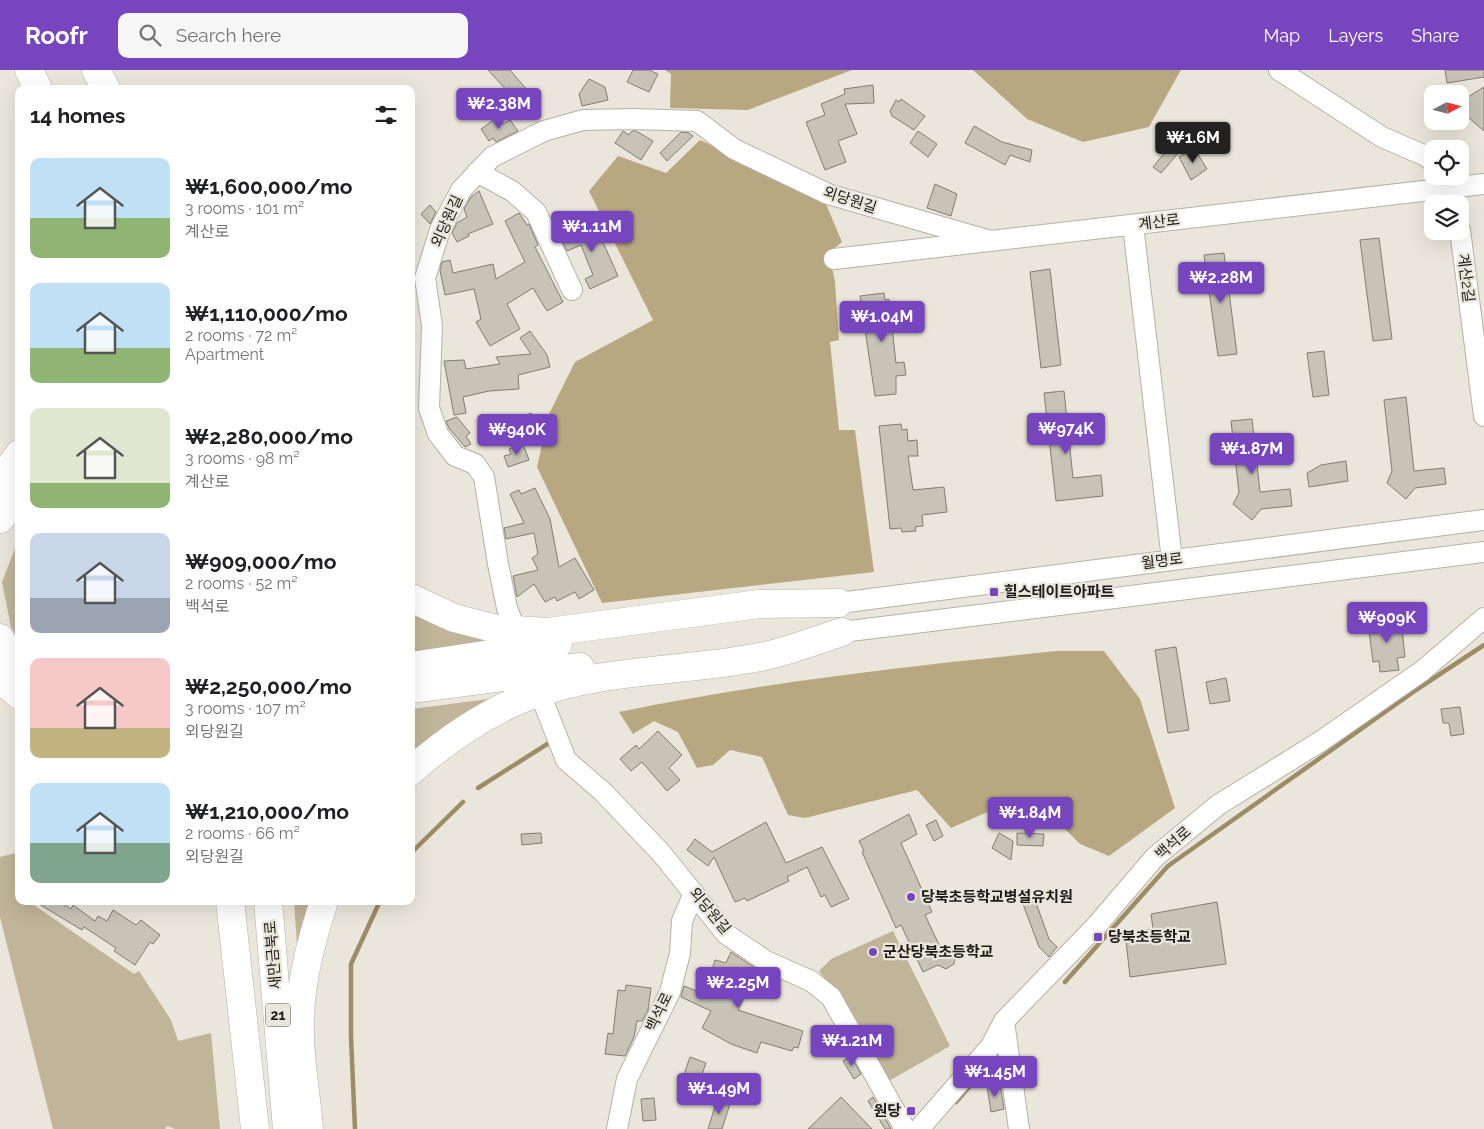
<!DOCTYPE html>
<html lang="en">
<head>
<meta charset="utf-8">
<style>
	:root { --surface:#fff; --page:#f6f6f6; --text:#202124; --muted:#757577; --accent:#7746be }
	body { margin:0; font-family:Raleway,"Noto Sans KR",sans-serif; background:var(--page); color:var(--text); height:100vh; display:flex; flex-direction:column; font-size:19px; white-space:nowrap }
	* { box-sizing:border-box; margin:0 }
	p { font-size:16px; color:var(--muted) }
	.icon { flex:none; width:28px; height:28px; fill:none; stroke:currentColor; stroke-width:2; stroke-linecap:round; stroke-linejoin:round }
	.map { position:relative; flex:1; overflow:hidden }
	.details { position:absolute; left:15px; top:15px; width:400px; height:820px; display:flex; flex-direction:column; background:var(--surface); border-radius:10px; box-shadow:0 5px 20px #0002 }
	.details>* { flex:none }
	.needle { width:32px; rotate:83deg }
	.buttons { position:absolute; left:1424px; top:15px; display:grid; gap:10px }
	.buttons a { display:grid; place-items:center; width:45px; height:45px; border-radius:10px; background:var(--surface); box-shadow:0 5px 20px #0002; font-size:25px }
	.price { position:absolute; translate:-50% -42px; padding:0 11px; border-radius:5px; background:var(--accent); color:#fff; font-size:16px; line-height:32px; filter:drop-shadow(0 1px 2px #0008) }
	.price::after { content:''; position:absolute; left:50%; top:30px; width:15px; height:11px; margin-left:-8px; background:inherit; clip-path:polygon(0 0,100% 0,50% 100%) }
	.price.selected { background:#222; color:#fff }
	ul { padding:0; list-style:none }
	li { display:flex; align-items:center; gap:15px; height:125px; padding:0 15px }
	li span { display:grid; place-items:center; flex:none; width:140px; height:100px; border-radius:10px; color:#555 }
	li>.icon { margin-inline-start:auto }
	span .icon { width:60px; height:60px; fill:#fffc; stroke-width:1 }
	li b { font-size:21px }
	h2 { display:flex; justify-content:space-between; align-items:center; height:60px; padding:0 15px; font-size:21px }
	header { display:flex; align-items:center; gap:30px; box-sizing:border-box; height:70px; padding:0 25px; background:var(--accent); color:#fff }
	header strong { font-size:24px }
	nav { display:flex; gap:28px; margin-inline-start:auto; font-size:18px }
	.search { width:350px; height:45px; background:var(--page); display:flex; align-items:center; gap:12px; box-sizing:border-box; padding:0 18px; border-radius:10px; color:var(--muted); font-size:19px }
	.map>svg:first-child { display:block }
	.green { fill:#c0b499 }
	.forest { fill:#b8a881 }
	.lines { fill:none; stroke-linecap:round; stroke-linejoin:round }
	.stream { stroke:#9c8d66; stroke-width:4.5 }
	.building { fill:#c7c3b7; stroke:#817d73 }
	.minor-casing { stroke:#b6b1a6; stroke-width:22 }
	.highway-casing { stroke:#b6b1a6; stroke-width:29 }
	.minor { stroke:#fff; stroke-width:20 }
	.highway { stroke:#fff; stroke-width:28 }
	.poi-dot { fill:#7746be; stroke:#ebe6db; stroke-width:2 }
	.labels { text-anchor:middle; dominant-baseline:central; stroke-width:4.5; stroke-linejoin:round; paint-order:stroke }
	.shield { fill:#ebe6db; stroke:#5a5852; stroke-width:1 }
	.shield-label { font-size:14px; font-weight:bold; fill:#1c1b17 }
	.street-label { font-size:15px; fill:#1c1b17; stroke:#ebe6db }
	.poi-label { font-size:15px; font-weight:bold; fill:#1c1b17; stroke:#ebe6db; text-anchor:start }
</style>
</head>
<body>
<header>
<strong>Roofr</strong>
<div class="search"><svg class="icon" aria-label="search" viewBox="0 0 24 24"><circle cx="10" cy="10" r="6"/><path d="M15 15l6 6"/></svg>Search here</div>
<nav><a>Map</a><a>Layers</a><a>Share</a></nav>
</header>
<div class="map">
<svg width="1484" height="1059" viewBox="0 0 1484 1059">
	<rect width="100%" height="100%" fill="#ebe6db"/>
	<path class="green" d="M 19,468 L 19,571 L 11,557 L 2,512 Z
		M 411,536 L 499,572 L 411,584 Z
		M 511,626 L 411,689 L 411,639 Z
		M 19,782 L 19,831 L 28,831 L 134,904 L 139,901 L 171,950 L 178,971 L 211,963 L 220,1059 L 175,1059 L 167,1056 L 165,1059 L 53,1059 L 0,847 L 0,787 Z
		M 294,831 L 315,831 L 298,890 Z
		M 893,861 L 950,976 L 887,1012 L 830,915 L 819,901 L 831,889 Z"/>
	<path class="forest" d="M 665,0 L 852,0 L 748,40 L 670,38 L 671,4 Z
		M 973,0 L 1181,0 L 1149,57 L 1083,72 L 1027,49 Z
		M 700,70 L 823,127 L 842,172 L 829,183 L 835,212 L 839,270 L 830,272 L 839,360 L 855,360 L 874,502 L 602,533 L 537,397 L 549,344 L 575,292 L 653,250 L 589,121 L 618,86 L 666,103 Z
		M 1057,581 L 1104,581 L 1140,629 L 1175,738 L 1109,786 L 1080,774 L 1053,747 L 1021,758 L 992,740 L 951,758 L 917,720 L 805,748 L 788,745 L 762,687 L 730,680 L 713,695 L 697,698 L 678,662 L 654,651 L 633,664 L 619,642 C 764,612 911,596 1057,581 Z"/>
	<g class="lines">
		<path class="stream" d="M 478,718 L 552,671
			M 411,783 L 463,732
			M 1065,912 L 1168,796 L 1416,620 L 1484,575
			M 956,1032 L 985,999
			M 355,1059 L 351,967 L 351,894 L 380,831"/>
	</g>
	<path class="building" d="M 488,0 L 510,0 L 534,28 L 523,38 Z
		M 633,0 L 649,0 L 658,4 L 649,22 L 627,12 Z
		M 1445,0 L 1484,0 L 1484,7 L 1447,13 Z
		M 589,9 L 605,17 L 608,30 L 582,36 L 579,24 Z
		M 873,15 L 874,33 L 845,34 L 857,64 L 838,71 L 846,92 L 825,100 L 806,52 L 825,45 L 821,34 L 845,24 L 844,19 Z
		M 1484,17 L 1484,61 L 1460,40 L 1460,32 Z
		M 901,29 L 925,46 L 914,60 L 892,46 L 890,41 L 896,30 L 899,32 Z
		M 498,47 L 503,54 L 510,50 L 518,61 L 496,72 L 493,68 L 489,71 L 481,59 Z
		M 974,56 L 1002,72 L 1032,80 L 1030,92 L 1010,85 L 1005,95 L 965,73 Z
		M 623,61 L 629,65 L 632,61 L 636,61 L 653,71 L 641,90 L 615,73 Z
		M 918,61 L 937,74 L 928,87 L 910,73 Z
		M 681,62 L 689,63 L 693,66 L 667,91 L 660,83 Z
		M 1172,74 L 1180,81 L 1161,103 L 1153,97 Z
		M 1194,78 L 1207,99 L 1191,110 L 1179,87 Z
		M 935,114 L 957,124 L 951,146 L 927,138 Z
		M 479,121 L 493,154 L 468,164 L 469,166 L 457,172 L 452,163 L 457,153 L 467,147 L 464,139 L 471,127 Z
		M 430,135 L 436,142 L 430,154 L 421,144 Z
		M 519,143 L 527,155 L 529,154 L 538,175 L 535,177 L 563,232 L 547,241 L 533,218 L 507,234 L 520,259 L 490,276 L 476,252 L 481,249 L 474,219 L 445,225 L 440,200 L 442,192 L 450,190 L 453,203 L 493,194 L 496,209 L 525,192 L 505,151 Z
		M 594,152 L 618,206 L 590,219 L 585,209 L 593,205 L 581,175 L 567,181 L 560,166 Z
		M 1379,168 L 1392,269 L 1373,271 L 1360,170 Z
		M 1224,183 L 1237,284 L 1218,286 L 1204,185 Z
		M 1050,199 L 1061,295 L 1041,298 L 1030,202 Z
		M 884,223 L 885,230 L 889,229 L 891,244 L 898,243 L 900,256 L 892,257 L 896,293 L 904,292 L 906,305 L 896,306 L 896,324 L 875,326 L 860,226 Z
		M 530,261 L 547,285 L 550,297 L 518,305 L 519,319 L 489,321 L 463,327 L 466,343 L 454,345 L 444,291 L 464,290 L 466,299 L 500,294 L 496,287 L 531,284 L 520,268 Z
		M 1324,281 L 1329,325 L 1313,327 L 1307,283 Z
		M 1064,321 L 1073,408 L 1101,405 L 1103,426 L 1056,431 L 1044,323 Z
		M 1406,327 L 1414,401 L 1444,398 L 1446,414 L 1415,418 L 1406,429 L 1387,413 L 1392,401 L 1384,330 Z
		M 531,343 L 540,361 L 523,369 L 518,359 L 522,357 L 518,349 Z
		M 457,347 L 470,363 L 466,366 L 471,374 L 465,377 L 449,358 L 446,351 Z
		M 1252,349 L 1260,422 L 1290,419 L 1292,436 L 1261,439 L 1252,450 L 1233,434 L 1239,423 L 1231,351 Z
		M 901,354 L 902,360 L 907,359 L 908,371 L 917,370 L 918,386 L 908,386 L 913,420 L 944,417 L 947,442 L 922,445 L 923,456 L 915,457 L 916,461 L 902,462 L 901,458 L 890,459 L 879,356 Z
		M 523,374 L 529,390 L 508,397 L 504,386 L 511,384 L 509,379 Z
		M 1346,391 L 1348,411 L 1309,417 L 1307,403 L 1321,395 Z
		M 535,418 L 550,449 L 559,497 L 575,488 L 594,520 L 579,529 L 575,522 L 557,531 L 555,527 L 545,532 L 534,514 L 517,527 L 513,506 L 538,500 L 532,488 L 538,484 L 534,463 L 506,469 L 504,458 L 524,453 L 510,424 L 519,420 L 521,424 Z
		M 1401,550 L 1405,587 L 1397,588 L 1399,600 L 1380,602 L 1379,591 L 1373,592 L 1368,553 Z
		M 1176,577 L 1189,660 L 1168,663 L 1155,580 Z
		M 1226,608 L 1230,631 L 1210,634 L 1206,612 Z
		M 1460,637 L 1464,664 L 1451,666 L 1449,653 L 1443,653 L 1441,639 Z
		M 658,661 L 682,685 L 669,698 L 680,710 L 667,721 L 642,692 L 631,701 L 620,689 L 636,675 L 639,679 Z
		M 909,744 L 917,764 L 901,773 L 932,842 L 925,845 L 941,879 L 951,883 L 955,888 L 954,894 L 946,899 L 938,895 L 923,902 L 901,855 L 896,858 L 862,782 L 864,781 L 859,771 Z
		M 936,750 L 943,766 L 934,771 L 926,755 Z
		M 766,752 L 786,793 L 822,777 L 849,829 L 831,837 L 825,825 L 821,827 L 807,797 L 787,807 L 789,811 L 747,831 L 745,828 L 735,832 L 714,787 L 708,796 L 687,780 L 695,769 L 712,782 Z
		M 541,763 L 542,773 L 522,775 L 521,764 Z
		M 999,763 L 1013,771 L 1011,790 L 992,778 Z
		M 1017,763 L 1044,764 L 1043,776 L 1017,775 Z
		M 1035,830 L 1049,869 L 1057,877 L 1049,887 L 1039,877 L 1023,834 Z
		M 34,831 L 58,831 L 71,839 L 73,835 L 95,851 L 98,846 L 107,851 L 113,840 L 136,855 L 141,850 L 160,865 L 153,874 L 150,872 L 135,895 L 114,881 L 116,878 L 84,857 L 82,860 Z
		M 1217,832 L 1226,894 L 1130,907 L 1125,862 L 1153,859 L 1151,844 Z
		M 731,882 L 758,900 L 738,940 L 803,961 L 798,978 L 794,977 L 792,981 L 761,972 L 757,983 L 731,974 L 702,958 L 711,941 L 681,927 L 684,916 L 704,924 L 715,890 L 726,893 Z
		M 626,915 L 651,918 L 648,940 L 642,951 L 637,951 L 634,967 L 625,986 L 605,984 L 608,963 L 613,964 L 618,920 L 625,921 Z
		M 851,986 L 861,1004 L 854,1009 L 843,991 Z
		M 690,987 L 706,993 L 697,1018 L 694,1017 L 693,1020 L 680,1016 Z
		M 1000,1014 L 1004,1039 L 991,1042 L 987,1016 Z
		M 841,1027 L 872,1059 L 808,1059 Z
		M 873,1027 L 891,1059 L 885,1059 L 868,1031 Z
		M 654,1028 L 656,1050 L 643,1051 L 641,1029 Z
		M 717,1030 L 730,1034 L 722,1059 L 708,1059 Z"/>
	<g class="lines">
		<g class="minor-casing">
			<path id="minor" d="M 1279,0 L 1382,67 L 1426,86 L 1432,91
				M 477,102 L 512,121 L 536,142 L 572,220
				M 1133,155 L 1172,490
				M 1460,160 L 1484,346
				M 834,189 L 1484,114
				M 839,533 L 1484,450
				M 512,551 L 507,538 L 498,494 L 484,407 L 475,394 L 455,386 L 438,364 L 429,338 L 432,256 L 425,208 L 440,160 L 461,120 L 492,87 L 544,61 L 583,50 L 634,49 L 697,51 L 734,79 L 828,124 L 991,171
				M 842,562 L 1484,482
				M 543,631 L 566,690 L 603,722 L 662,784 L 726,864 L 766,891 L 811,911 L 831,927 L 905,1059
				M 1004,951 L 1019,1059
				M 617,1059 L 627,1009 L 670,922 L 680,883 L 682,851 L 694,823
				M 919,1059 L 991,976 L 1004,951 L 1096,856 L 1155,787 L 1218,735 L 1321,671 L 1422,601 L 1484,548"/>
		</g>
		<g class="highway-casing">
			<path id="highway" d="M 29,0 L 38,19
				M 96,0 L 106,19
				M 0,412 L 19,384
				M 0,449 L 19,425
				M 411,528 L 454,548 L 497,559 L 548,562 L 759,534 L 839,533
				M 0,568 L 10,585 L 19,594
				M 411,596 L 558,574
				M 0,609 L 19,625
				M 411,619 L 580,597
				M 411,701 C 446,670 485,643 529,626 C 600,598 691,602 765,586 C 791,580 817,570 842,562
				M 230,831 L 255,1059
				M 268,831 L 287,1059
				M 309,1059 C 306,1022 298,981 300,944 C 302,905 312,869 324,831"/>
		</g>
		<use href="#minor" class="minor"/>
		<use href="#highway" class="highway"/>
	</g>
	<g class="poi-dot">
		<rect x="989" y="517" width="10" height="10" rx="2.5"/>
		<circle cx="911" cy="827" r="5"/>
		<rect x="1093" y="862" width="10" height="10" rx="2.5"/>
		<circle cx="873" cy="882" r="5"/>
		<rect x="906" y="1036" width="10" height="10" rx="2.5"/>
	</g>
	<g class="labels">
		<rect class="shield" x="265.5" y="933.5" width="25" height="23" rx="4"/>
		<g class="shield-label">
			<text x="278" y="945">21</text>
		</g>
		<g class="street-label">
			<text transform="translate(850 130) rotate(18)">외당원길</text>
			<text transform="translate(447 151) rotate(-66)">외당원길</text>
			<text transform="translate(1159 152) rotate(-7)">계산로</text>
			<text transform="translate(1466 208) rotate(83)">계산2길</text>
			<text transform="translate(1162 491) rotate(-7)">월명로</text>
			<text transform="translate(1173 773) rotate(-41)">백석로</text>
			<text transform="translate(710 841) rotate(50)">외당원길</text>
			<text transform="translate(273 885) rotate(-95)">새만금북로</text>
			<text transform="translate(659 942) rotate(-64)">백석로</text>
		</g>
		<g class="poi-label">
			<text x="1004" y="522">힐스테이트아파트</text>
			<text x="921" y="827">당북초등학교병설유치원</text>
			<text x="1108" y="867">당북초등학교</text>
			<text x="883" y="882">군산당북초등학교</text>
			<text x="901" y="1041" text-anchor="end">원당</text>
		</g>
	</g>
</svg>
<div class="buttons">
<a><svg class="needle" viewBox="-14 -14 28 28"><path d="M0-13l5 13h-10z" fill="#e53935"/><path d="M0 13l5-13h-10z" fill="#757577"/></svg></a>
<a><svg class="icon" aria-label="locate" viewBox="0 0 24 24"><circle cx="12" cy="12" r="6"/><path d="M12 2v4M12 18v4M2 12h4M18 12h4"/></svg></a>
<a><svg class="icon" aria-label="layers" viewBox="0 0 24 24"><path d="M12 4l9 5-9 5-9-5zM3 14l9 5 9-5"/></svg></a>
</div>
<b class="price" style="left:499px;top:60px">₩2.38M</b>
<b class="price selected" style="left:1193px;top:94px">₩1.6M</b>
<b class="price" style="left:592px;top:183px">₩1.11M</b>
<b class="price" style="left:1221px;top:234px">₩2.28M</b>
<b class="price" style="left:882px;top:273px">₩1.04M</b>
<b class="price" style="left:1066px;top:385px">₩974K</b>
<b class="price" style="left:517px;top:386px">₩940K</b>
<b class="price" style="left:1252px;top:405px">₩1.87M</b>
<b class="price" style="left:1387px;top:574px">₩909K</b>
<b class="price" style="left:1030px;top:769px">₩1.84M</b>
<b class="price" style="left:738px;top:939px">₩2.25M</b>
<b class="price" style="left:852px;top:997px">₩1.21M</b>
<b class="price" style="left:995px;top:1028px">₩1.45M</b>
<b class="price" style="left:719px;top:1045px">₩1.49M</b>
<section class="details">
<h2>14 homes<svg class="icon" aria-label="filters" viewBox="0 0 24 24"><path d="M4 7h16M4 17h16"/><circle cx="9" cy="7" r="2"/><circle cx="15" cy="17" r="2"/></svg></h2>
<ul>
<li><span style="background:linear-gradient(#bfe0f5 60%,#8fb573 0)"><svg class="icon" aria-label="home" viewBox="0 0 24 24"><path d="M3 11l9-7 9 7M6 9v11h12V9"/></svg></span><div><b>₩1,600,000/mo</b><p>3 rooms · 101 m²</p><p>계산로</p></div></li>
<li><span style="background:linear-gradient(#bfe0f5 65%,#8fb573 0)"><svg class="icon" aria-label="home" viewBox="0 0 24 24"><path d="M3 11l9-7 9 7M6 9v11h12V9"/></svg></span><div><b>₩1,110,000/mo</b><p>2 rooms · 72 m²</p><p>Apartment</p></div></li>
<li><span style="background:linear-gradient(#dfe7d0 75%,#8fb573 0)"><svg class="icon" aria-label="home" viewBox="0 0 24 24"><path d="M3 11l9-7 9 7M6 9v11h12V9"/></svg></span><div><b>₩2,280,000/mo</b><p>3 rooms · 98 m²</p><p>계산로</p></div></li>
<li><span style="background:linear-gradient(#c9d6e8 65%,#9aa5b1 0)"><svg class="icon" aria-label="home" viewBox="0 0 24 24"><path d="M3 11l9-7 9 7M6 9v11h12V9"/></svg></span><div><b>₩909,000/mo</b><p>2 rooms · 52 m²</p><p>백석로</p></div></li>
<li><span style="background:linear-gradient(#f6c9c9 70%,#c2b280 0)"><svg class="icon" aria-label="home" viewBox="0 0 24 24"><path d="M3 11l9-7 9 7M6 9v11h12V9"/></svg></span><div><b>₩2,250,000/mo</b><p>3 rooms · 107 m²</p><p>외당원길</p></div></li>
<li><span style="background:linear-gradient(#bfe0f5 60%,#7fa58c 0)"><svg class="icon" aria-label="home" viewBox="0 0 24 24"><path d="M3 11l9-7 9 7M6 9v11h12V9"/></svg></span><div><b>₩1,210,000/mo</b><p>2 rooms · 66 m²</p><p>외당원길</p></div></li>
</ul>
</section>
</div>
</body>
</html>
